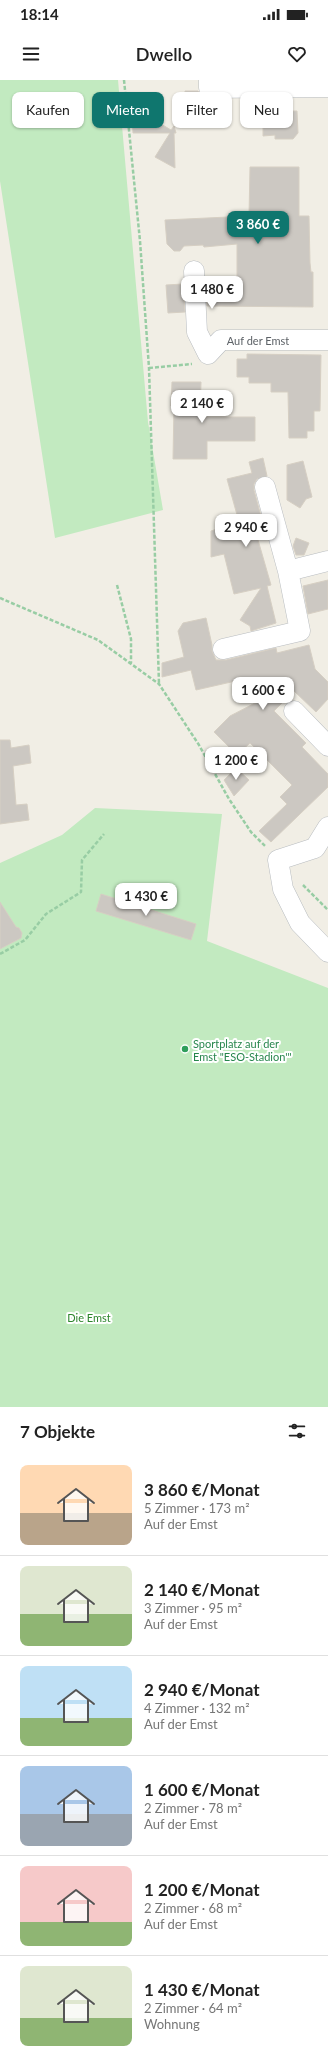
<!DOCTYPE html>
<html lang="de">
<head>
<meta charset="utf-8">
<style>
	:root { --surface:#fff; --page:#f2f2f2; --text:#222; --muted:#767676; --line:#e0e0e0; --accent:#0f766e }
	body { margin:0; font-family:Lato,sans-serif; background:var(--page); color:var(--text); height:100vh; display:flex; flex-direction:column; font-size:15px; white-space:nowrap }
	* { box-sizing:border-box; margin:0 }
	p { font-size:13px; color:var(--muted) }
	.icon { flex:none; width:22px; height:22px; fill:none; stroke:currentColor; stroke-width:2; stroke-linecap:round; stroke-linejoin:round }
	.map { position:relative; height:1327px; overflow:hidden }
	.side { display:flex; flex-direction:column; background:var(--surface); flex:1 }
	.side>* { flex:none }
	.top-card { position:absolute; left:12px; top:12px; width:304px; height:36px; display:flex; gap:8px }
	.price { position:absolute; translate:-50% -34px; padding:0 9px; border-radius:8px; background:#fff; color:#222; font-size:13px; line-height:26px; filter:drop-shadow(0 1px 2px #0008) }
	.price::after { content:''; position:absolute; left:50%; top:24px; width:12px; height:9px; margin-left:-6px; background:inherit; clip-path:polygon(0 0,100% 0,50% 100%) }
	.price.selected { background:var(--accent); color:#fff }
	ul { padding:0; list-style:none }
	li { display:flex; align-items:center; gap:12px; height:100px; padding:0 20px }
	li+li { border-top:1px solid var(--line) }
	li span { display:grid; place-items:center; flex:none; width:112px; height:80px; border-radius:8px; color:#555 }
	li>.icon { margin-inline-start:auto }
	span .icon { width:48px; height:48px; fill:#fffc; stroke-width:1 }
	li b { font-size:17px }
	h2 { display:flex; justify-content:space-between; align-items:center; height:48px; padding:0 20px; font-size:17px }
	.tag { padding:0 14px; border-radius:8px; background:var(--surface); box-shadow:0 1px 3px #0004; font-size:14px; line-height:36px }
	.tag.selected { background:var(--accent); color:#fff }
	.status { display:flex; justify-content:space-between; align-items:center; height:28px; padding:0 20px; background:var(--surface); direction:ltr }
	.status svg { height:11px; fill:currentColor }
	header { display:flex; justify-content:space-between; align-items:center; height:52px; padding:0 20px; background:var(--surface); font-size:18px; font-weight:600 }
	.map>svg:first-child { display:block }
	.green { fill:#c2eac0 }
	.building { fill:#ccc8c2; stroke:#d6cfc3 }
	.lines { fill:none; stroke-linecap:round; stroke-linejoin:round }
	.minor-casing { stroke:#b8bcc0; stroke-width:21 }
	.path { stroke:#98cda4; stroke-width:2.5; stroke-dasharray:4 2; stroke-linecap:butt }
	.minor { stroke:#fff; stroke-width:20 }
	.leisure-dot { fill:#2e9e5b; stroke:#fff; stroke-width:1.5 }
	.labels { text-anchor:middle; dominant-baseline:central; stroke-width:4; stroke-linejoin:round; paint-order:stroke }
	.street-label { font-size:11px; fill:#5d6267; stroke:#fff }
	.leisure-label { font-size:11px; fill:#27864d; stroke:#fff; text-anchor:start }
	.park-label { font-size:11px; fill:#2d862d; stroke:#fff }
</style>
</head>
<body>
<div class="status"><b>18:14</b><svg viewBox="0 0 49 12"><path d="M0 12V9h3v3zM5 12V6h3v6zM10 12V3h3v9zM15 12V0h3v12zM26 1h20v11H26zM47 4h2v5h-2z"/></svg></div>
<header><svg class="icon" aria-label="menu" viewBox="0 0 24 24"><path d="M4 6h16M4 12h16M4 18h16"/></svg>Dwello<svg class="icon" aria-label="heart" viewBox="0 0 24 24"><path d="M12 20l-8-8c-3-5 5-10 8-4 3-6 11-1 8 4z"/></svg></header>
<div class="map">
<svg width="328" height="1327" viewBox="0 0 328 1327">
	<rect width="100%" height="100%" fill="#f1eee5"/>
	<path class="green" d="M 0,0 L 118,0 L 148,342 L 163,430 L 55,458 L 0,101 Z
		M 95,728 L 222,734 L 207,861 L 328,908 L 328,1327 L 0,1327 L 0,783 L 62,755 Z"/>
	<path class="building" d="M 185,11 L 198,11 L 201,16 L 201,28 L 185,40 Z
		M 263,19 L 278,19 L 279,31 L 297,31 L 298,53 L 293,59 L 275,59 L 275,55 L 263,56 Z
		M 132,37 L 156,37 L 156,41 L 171,50 L 174,46 L 176,53 L 174,53 L 175,88 L 155,77 L 170,53 L 133,53 Z
		M 250,87 L 299,87 L 299,136 L 309,136 L 310,183 L 311,192 L 313,192 L 313,227 L 207,226 L 207,199 L 237,199 L 237,164 L 204,167 L 203,165 L 184,166 L 180,171 L 174,171 L 167,164 L 165,140 L 249,136 Z
		M 183,204 L 185,232 L 168,233 L 166,205 Z
		M 247,274 L 321,275 L 320,331 L 314,331 L 314,351 L 307,351 L 307,358 L 289,358 L 288,312 L 271,312 L 271,303 L 249,303 L 249,297 L 237,297 L 237,279 L 247,279 Z
		M 172,302 L 201,302 L 200,337 L 255,337 L 255,361 L 207,361 L 207,379 L 173,379 L 174,326 L 171,326 Z
		M 263,378 L 267,396 L 257,399 L 254,404 L 254,410 L 265,451 L 256,453 L 271,505 L 267,506 L 276,543 L 251,551 L 250,546 L 240,540 L 261,508 L 234,514 L 224,474 L 211,477 L 211,451 L 239,442 L 227,399 L 252,393 L 249,382 Z
		M 303,381 L 312,417 L 306,419 L 300,428 L 287,420 L 287,385 Z
		M 296,458 L 309,463 L 304,475 L 296,475 L 293,466 Z
		M 328,500 L 328,529 L 308,534 L 303,506 Z
		M 206,538 L 212,565 L 212,571 L 216,580 L 226,580 L 276,568 L 277,573 L 309,565 L 315,589 L 328,602 L 328,619 L 316,632 L 294,611 L 274,631 L 306,663 L 302,667 L 328,694 L 328,707 L 271,762 L 259,751 L 287,724 L 280,717 L 292,705 L 250,663 L 237,675 L 214,652 L 230,636 L 261,620 L 240,600 L 196,610 L 191,590 L 162,597 L 162,583 L 184,577 L 178,551 L 183,543 Z
		M 0,660 L 10,660 L 11,668 L 29,665 L 31,683 L 13,686 L 16,725 L 27,724 L 29,740 L 0,744 Z
		M 236,688 L 249,700 L 234,716 L 224,700 Z
		M 101,814 L 196,844 L 191,860 L 96,831 Z
		M 0,822 L 16,847 L 19,848 L 22,853 L 21,858 L 0,869 Z"/>
	<g class="lines">
		<g class="minor-casing">
			<path id="minor" d="M 209,0 L 209,8 L 328,7
				M 194,191 L 197,252 L 208,274 L 221,260 L 328,260
				M 265,407 L 288,491 L 328,481
				M 223,569 L 300,551 L 288,491
				M 294,631 L 328,666
				M 328,747 L 315,768 L 278,780 L 283,809 L 300,843 L 328,872"/>
		</g>
		<path class="path" d="M 124,0 L 140,161 L 149,288 L 159,604
			M 149,288 L 192,284
			M 117,505 L 131,559 L 131,583
			M 0,518 L 98,560 L 159,604 L 199,665 L 229,719 L 251,752 L 266,767
			M 303,805 L 328,830
			M 0,874 L 25,860 L 46,834 L 81,812 L 82,780 L 104,754"/>
		<use href="#minor" class="minor"/>
	</g>
	<circle class="leisure-dot" cx="185" cy="969" r="4"/>
	<g class="labels">
		<g class="street-label">
			<text x="258" y="260">Auf der Emst</text>
		</g>
		<g class="leisure-label">
			<text x="193" y="963">Sportplatz auf der<tspan x="193" dy="13">Emst "ESO-Stadion'"</tspan></text>
		</g>
		<g class="park-label">
			<text x="89" y="1237">Die Emst</text>
		</g>
	</g>
</svg>
<b class="price selected" style="left:258px;top:165px">3 860 €</b>
<b class="price" style="left:212px;top:230px">1 480 €</b>
<b class="price" style="left:202px;top:344px">2 140 €</b>
<b class="price" style="left:246px;top:468px">2 940 €</b>
<b class="price" style="left:263px;top:631px">1 600 €</b>
<b class="price" style="left:236px;top:701px">1 200 €</b>
<b class="price" style="left:146px;top:837px">1 430 €</b>
<div class="top-card">
<a class="tag">Kaufen</a>
<a class="tag selected">Mieten</a>
<a class="tag">Filter</a>
<a class="tag">Neu</a>
</div>
</div>
<section class="side">
<h2>7 Objekte<svg class="icon" aria-label="filters" viewBox="0 0 24 24"><path d="M4 7h16M4 17h16"/><circle cx="9" cy="7" r="2"/><circle cx="15" cy="17" r="2"/></svg></h2>
<ul>
<li><span style="background:linear-gradient(#ffd9b3 60%,#b9a48a 0)"><svg class="icon" aria-label="home" viewBox="0 0 24 24"><path d="M3 11l9-7 9 7M6 9v11h12V9"/></svg></span><div><b>3 860 €/Monat</b><p>5 Zimmer · 173 m²</p><p>Auf der Emst</p></div></li>
<li><span style="background:linear-gradient(#dfe7d0 60%,#8fb573 0)"><svg class="icon" aria-label="home" viewBox="0 0 24 24"><path d="M3 11l9-7 9 7M6 9v11h12V9"/></svg></span><div><b>2 140 €/Monat</b><p>3 Zimmer · 95 m²</p><p>Auf der Emst</p></div></li>
<li><span style="background:linear-gradient(#bfe0f5 65%,#8fb573 0)"><svg class="icon" aria-label="home" viewBox="0 0 24 24"><path d="M3 11l9-7 9 7M6 9v11h12V9"/></svg></span><div><b>2 940 €/Monat</b><p>4 Zimmer · 132 m²</p><p>Auf der Emst</p></div></li>
<li><span style="background:linear-gradient(#a9c7e8 60%,#9aa5b1 0)"><svg class="icon" aria-label="home" viewBox="0 0 24 24"><path d="M3 11l9-7 9 7M6 9v11h12V9"/></svg></span><div><b>1 600 €/Monat</b><p>2 Zimmer · 78 m²</p><p>Auf der Emst</p></div></li>
<li><span style="background:linear-gradient(#f6c9c9 70%,#8fb573 0)"><svg class="icon" aria-label="home" viewBox="0 0 24 24"><path d="M3 11l9-7 9 7M6 9v11h12V9"/></svg></span><div><b>1 200 €/Monat</b><p>2 Zimmer · 68 m²</p><p>Auf der Emst</p></div></li>
<li><span style="background:linear-gradient(#dfe7d0 65%,#8fb573 0)"><svg class="icon" aria-label="home" viewBox="0 0 24 24"><path d="M3 11l9-7 9 7M6 9v11h12V9"/></svg></span><div><b>1 430 €/Monat</b><p>2 Zimmer · 64 m²</p><p>Wohnung</p></div></li>
</ul>
</section>
</body>
</html>
